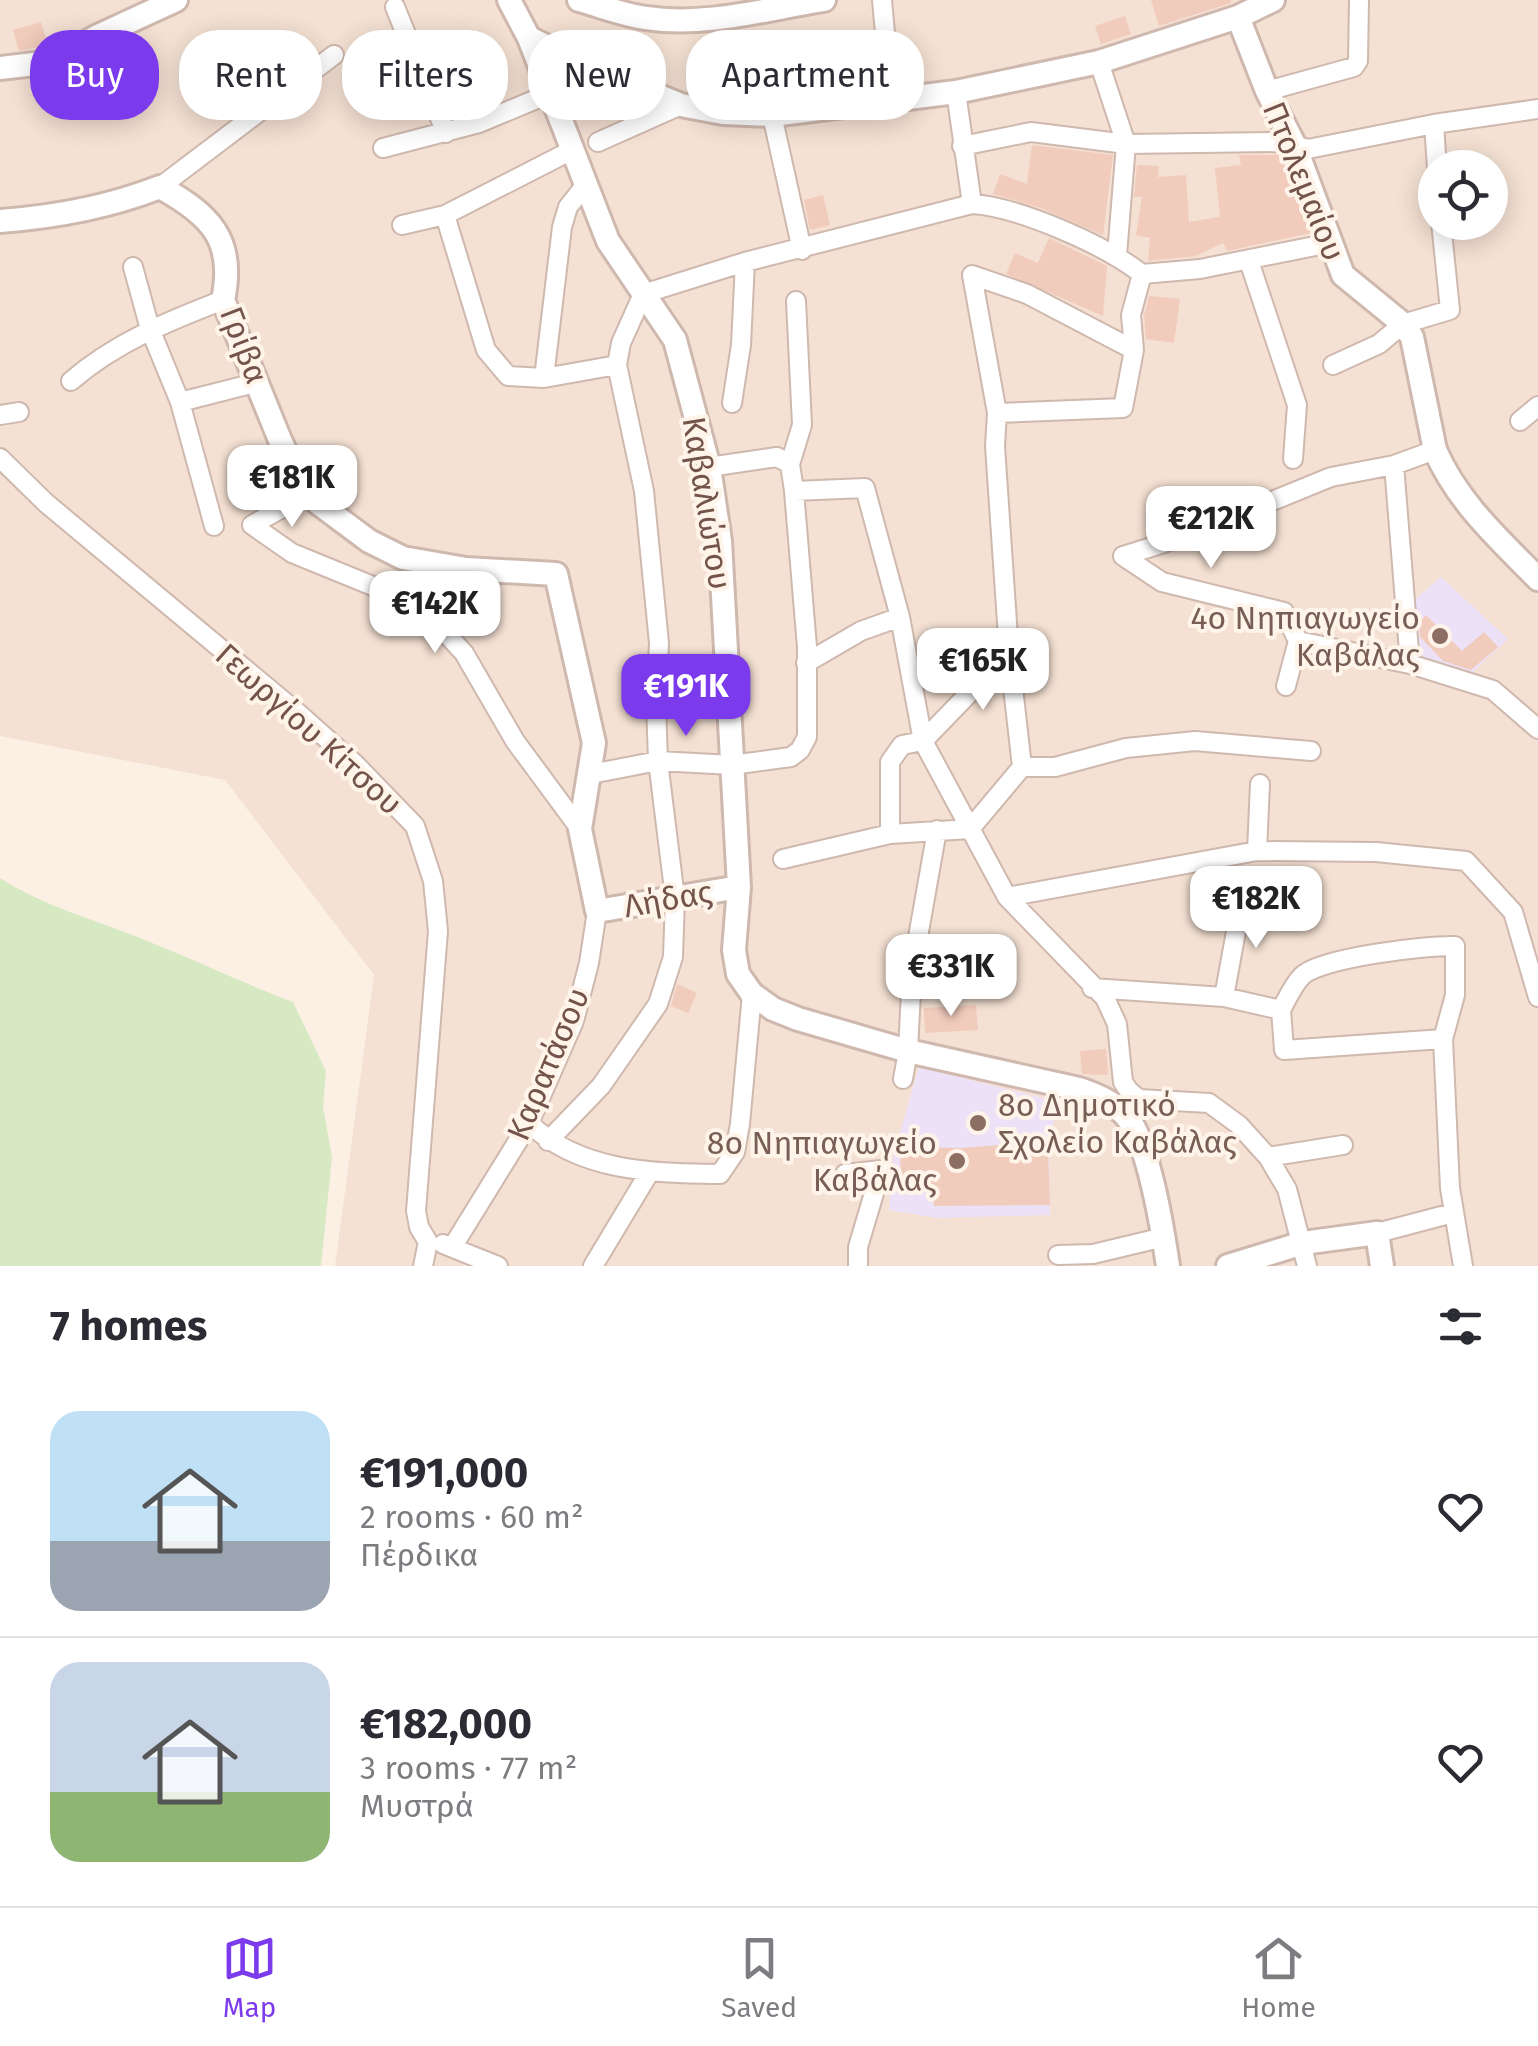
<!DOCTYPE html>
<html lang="en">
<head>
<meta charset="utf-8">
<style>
	:root { --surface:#fff; --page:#f7f7f7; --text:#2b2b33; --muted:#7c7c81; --line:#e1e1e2; --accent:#7c3aed }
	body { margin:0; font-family:"Fira Sans",sans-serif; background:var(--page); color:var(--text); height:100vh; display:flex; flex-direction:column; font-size:38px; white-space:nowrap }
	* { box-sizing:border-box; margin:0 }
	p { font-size:32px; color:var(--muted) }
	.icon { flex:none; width:55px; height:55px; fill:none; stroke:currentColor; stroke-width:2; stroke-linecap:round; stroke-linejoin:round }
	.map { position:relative; height:1266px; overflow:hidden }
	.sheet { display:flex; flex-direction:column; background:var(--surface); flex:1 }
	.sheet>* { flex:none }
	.guide { position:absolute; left:30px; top:30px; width:1000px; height:90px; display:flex; gap:20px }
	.tools { position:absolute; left:1418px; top:150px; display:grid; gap:20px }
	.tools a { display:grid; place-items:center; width:90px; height:90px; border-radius:50%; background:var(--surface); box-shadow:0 5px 25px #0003; font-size:50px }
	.price { position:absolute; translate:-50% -85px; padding:0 22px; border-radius:20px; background:#fff; color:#222; font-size:32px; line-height:65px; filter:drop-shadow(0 2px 5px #0008) }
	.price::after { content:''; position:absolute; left:50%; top:60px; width:30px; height:22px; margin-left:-15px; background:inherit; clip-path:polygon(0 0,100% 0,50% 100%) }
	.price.selected { background:var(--accent); color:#fff }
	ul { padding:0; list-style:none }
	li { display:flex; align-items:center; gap:30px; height:250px; padding:0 50px }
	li+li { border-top:2px solid var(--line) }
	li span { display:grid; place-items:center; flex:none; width:280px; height:200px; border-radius:30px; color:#555 }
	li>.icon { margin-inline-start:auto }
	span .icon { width:120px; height:120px; fill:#fffc; stroke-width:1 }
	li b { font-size:42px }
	h2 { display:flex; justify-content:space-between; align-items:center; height:120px; padding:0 50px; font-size:42px }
	.tag { padding:0 35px; border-radius:40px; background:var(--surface); box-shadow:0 5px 25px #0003; font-size:35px; line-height:90px }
	.tag.selected { background:var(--accent); color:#fff }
	.tab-bar { display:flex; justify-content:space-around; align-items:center; height:140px; border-top:2px solid var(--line); background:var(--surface); font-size:28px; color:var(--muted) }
	.tab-bar a { display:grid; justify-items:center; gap:5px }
	.tab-bar .selected { color:var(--accent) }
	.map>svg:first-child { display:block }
	.residential { fill:#f4e1d3; fill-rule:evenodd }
	.education { fill:#ede1f8 }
	.green { fill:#d7e9c3 }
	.building { fill:#f1cbbc }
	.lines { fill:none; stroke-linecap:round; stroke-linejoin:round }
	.minor-casing { stroke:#cfb8ae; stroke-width:22 }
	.tertiary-casing { stroke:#cfb8ae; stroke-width:28 }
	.minor { stroke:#fff; stroke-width:18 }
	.tertiary { stroke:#fff; stroke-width:22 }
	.education-dot { fill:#8d6e63; stroke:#fff4ea; stroke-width:4 }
	.labels { text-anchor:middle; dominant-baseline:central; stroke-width:8; stroke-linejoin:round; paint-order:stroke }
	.street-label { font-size:32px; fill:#74544a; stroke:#fff4ea }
	.education-label { font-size:32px; fill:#785e54; stroke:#fff4ea; text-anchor:end }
</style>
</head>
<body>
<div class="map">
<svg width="1538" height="1266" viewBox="0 0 1538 1266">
	<rect width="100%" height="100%" fill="#fcf0e4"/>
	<path class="residential" d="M 0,0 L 1538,0 L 1538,1266 L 335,1266 L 374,975 L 225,780 L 0,736 ZM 1435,168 L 1490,168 L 1490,222 L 1435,222 Z"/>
	<path class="education" d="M 1441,577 L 1508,639 L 1464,680 L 1442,675 L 1413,647 L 1411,603 Z
		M 919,1067 L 1058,1102 L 1049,1145 L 1050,1215 L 936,1218 L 889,1210 L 893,1157 Z"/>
	<path class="green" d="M 0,878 C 42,905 89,918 135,936 C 189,957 240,982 293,1002 L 326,1071 L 323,1107 L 332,1157 L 321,1266 L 0,1266 Z"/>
	<path class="building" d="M 1151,0 L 1231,0 L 1231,3 L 1159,26 Z
		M 1125,16 L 1131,34 L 1101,44 L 1095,26 Z
		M 41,22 L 48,45 L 19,51 L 13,30 Z
		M 1032,145 L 1113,155 L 1103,235 L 1041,208 L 993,194 L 1000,174 L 1027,184 Z
		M 1239,155 L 1282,155 L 1311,233 L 1227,251 L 1223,243 L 1195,256 L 1148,261 L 1150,238 L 1136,235 L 1142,197 L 1134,197 L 1137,165 L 1159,166 L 1158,177 L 1186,175 L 1189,222 L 1220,217 L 1215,168 L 1241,165 Z
		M 823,195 L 830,225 L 810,230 L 804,200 Z
		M 1049,238 L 1107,266 L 1103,316 L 1006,274 L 1015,253 L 1038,263 Z
		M 1149,296 L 1180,299 L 1174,343 L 1146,339 L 1144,316 Z
		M 1426,615 L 1462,651 L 1484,632 L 1498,647 L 1471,670 L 1443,661 L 1420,637 L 1419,622 Z
		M 677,984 L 697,993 L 688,1013 L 671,1006 Z
		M 976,1005 L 978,1030 L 925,1033 L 924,1008 Z
		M 1106,1049 L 1108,1075 L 1082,1074 L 1080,1051 Z
		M 999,1145 L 999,1150 L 1048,1148 L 1050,1205 L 934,1206 L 933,1187 L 901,1187 L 900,1147 L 960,1148 Z"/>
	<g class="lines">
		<g class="minor-casing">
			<path id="minor" d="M 882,0 L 891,100
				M 395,7 L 446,133
				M 1099,62 L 1126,144 L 1117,255
				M 1267,91 L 1354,67 L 1358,61 L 1359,0
				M 956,92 L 972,204
				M 772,115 L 802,250
				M 1434,124 L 1437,168
				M 598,142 L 681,105
				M 962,146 L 1031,132 L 1126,144 L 1281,142 L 1308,149 L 1434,124 L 1538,109
				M 383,148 L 479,123 L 551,93
				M 160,187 L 334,55
				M 445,215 L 486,350 L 508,376 L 544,378 L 617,365
				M 402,225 L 445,215 L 574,149
				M 1249,261 L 1297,405 L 1293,459
				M 133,267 L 150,329 L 180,402 L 214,526
				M 1333,365 L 1379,344 L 1403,324 L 1450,310 L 1441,222
				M 544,378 L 562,227 L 568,207 L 587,183
				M 71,381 C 116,342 169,321 223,300
				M 180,402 L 259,382
				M 732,403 L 741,345 L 745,262
				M 997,413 L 1123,408 L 1134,350 L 1131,315 L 1142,274
				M 0,415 L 19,412
				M 1520,421 L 1538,406
				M 0,458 L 46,503 L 299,714 L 355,764 L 415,826 L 433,881 L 438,931 L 416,1211 L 419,1227 L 428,1242 L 423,1266
				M 790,464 L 802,425 L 796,301
				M 1394,465 L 1410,664
				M 709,467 L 777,457 L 790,464 L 794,491 L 865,488 L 900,617 L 923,741 L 1007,897 L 1105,998 L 1117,1024 L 1123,1082 L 1129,1091 L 1139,1099 L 1209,1103 L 1239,1125 L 1268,1157 L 1287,1189 L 1307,1266
				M 309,493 L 252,525 L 292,553 L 385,591 L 428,614 L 464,653 L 515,741 L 580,829
				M 1123,556 L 1162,582 L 1284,612 L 1298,641 L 1410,664 L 1493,690 L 1538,729
				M 1123,556 L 1164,543 L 1205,522 L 1233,517 L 1331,477 L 1394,465 L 1435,450
				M 806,663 L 861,631 L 900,617
				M 1286,686 L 1298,641
				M 1022,767 L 1009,652 L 995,446 L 997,413 L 972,275 L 1027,294 L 1134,350
				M 591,774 L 658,761 L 732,765 L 791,757 L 800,750 L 807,737 L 807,647 L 794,491
				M 890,834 L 890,762 L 902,745 L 923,741 L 1009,652
				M 1257,851 L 1260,784
				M 783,859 L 890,834 L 970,829 L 1022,767 L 1055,767 L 1126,748 L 1195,741 L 1311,751
				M 1007,897 L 1257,851 L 1376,852 L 1466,861 L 1513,912 L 1538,997
				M 1092,988 L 1224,997 L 1281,1010
				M 1224,997 L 1237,926 L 1232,906
				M 1281,1010 C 1287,999 1293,985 1302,976 C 1319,958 1427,945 1455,946 L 1455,995 L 1443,1039 L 1450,1188 L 1463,1266
				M 1281,1010 L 1284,1050 L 1443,1039
				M 903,1079 L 908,1051 L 912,971 L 937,830
				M 529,1123 C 579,1172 653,1173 720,1174 L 735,1152 L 740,1124 L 752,994
				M 548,1141 L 601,1086 L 658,1004 L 673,957 L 675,898 L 658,761 L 656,703 L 659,643 L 644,491 L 617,365 L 621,343 L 643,294 L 745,262 L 972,204 C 1019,207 1105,245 1142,274 L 1200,269 L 1330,243
				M 1268,1157 L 1343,1145
				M 845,1174 L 881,1170 L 858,1247 L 858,1266
				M 1377,1233 L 1453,1213
				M 443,1244 L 498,1266
				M 453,1246 L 529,1123 L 574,1021 L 589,963 L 597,911
				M 1058,1255 L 1093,1254 L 1164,1237
				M 593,1266 L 649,1173"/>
		</g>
		<g class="tertiary-casing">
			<path id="tertiary" d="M 509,0 L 529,38 L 602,73 L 681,105 L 723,113 L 772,115 L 956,92 L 1099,62 L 1238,17 L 1273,0
				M 579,0 C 601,6 623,15 646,18 C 706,27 766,9 824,0
				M 1238,17 L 1267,91 L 1295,146 L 1343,275 L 1403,324 L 1412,337 L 1435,450 C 1458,503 1499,539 1538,579
				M 529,38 L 608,241 L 675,340 L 709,467 L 720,541 L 739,887 L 734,950 L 738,974 L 752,994 L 773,1009 L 798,1019 L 908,1051 L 1079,1089 C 1097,1095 1113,1102 1126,1116 C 1148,1140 1163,1232 1168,1266
				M 0,68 L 51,62 L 98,36 L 176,0
				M 0,221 C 55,217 109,207 160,187 C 209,214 236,239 223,300 L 280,440 L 299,480 L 318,503 L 369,541 L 403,558 L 466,569 L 556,574 L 594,743 L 580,829 L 597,911 L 739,887
				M 1228,1266 L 1303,1243 L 1377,1233 L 1382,1266"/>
		</g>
		<use href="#minor" class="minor"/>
		<use href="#tertiary" class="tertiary"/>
	</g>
	<g class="education-dot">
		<circle cx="1440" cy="636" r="10"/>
		<circle cx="978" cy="1123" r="10"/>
		<circle cx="957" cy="1161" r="10"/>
	</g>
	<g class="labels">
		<g class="street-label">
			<text transform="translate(1304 181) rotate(68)">Πτολεμαίου</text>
			<text transform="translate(244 345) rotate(69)">Γρίβα</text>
			<text transform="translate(707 503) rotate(81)">Καβαλιώτου</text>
			<text transform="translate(309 729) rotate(42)">Γεωργίου Κίτσου</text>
			<text transform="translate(668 899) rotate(-10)">Λήδας</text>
			<text transform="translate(548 1064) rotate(-67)">Καρατάσου</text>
		</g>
		<g class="education-label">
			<text x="1420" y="618">4ο Νηπιαγωγείο<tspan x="1420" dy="37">Καβάλας</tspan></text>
			<text x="998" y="1105" text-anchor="start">8ο Δημοτικό<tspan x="998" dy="37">Σχολείο Καβάλας</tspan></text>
			<text x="937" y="1143">8ο Νηπιαγωγείο<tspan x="937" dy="37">Καβάλας</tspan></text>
		</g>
	</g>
</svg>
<div class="tools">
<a><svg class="icon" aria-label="locate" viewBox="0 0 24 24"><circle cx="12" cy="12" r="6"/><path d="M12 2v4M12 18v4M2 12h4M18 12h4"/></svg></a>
</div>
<b class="price" style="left:292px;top:530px">€181K</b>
<b class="price" style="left:1211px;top:571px">€212K</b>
<b class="price" style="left:435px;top:656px">€142K</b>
<b class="price" style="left:983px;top:713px">€165K</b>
<b class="price selected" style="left:686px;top:739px">€191K</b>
<b class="price" style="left:1256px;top:951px">€182K</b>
<b class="price" style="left:951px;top:1019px">€331K</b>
<div class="guide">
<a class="tag selected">Buy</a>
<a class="tag">Rent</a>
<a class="tag">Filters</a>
<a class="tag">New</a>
<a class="tag">Apartment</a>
</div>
</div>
<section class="sheet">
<h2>7 homes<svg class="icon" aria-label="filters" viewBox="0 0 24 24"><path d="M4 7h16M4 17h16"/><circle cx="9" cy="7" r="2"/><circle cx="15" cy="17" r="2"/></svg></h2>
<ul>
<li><span style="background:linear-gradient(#bfe0f5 65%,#9aa5b1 0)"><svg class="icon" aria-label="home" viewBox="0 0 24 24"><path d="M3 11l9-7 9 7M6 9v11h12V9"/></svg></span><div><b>€191,000</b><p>2 rooms · 60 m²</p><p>Πέρδικα</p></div><svg class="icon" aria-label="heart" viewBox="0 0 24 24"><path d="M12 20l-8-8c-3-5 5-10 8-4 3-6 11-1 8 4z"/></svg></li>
<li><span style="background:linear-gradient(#c9d6e8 65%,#8fb573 0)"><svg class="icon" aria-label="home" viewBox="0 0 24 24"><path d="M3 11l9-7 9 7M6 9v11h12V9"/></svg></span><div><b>€182,000</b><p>3 rooms · 77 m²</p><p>Μυστρά</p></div><svg class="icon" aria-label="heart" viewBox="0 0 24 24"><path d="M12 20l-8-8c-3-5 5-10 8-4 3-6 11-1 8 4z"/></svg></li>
</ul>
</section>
<nav class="tab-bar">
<a class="selected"><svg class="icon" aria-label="map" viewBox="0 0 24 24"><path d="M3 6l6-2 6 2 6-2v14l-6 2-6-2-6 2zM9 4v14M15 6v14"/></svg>Map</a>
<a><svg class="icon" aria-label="saved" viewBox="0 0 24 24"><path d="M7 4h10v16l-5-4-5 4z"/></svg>Saved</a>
<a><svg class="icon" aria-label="home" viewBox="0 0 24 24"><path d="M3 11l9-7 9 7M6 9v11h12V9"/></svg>Home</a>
</nav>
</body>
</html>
